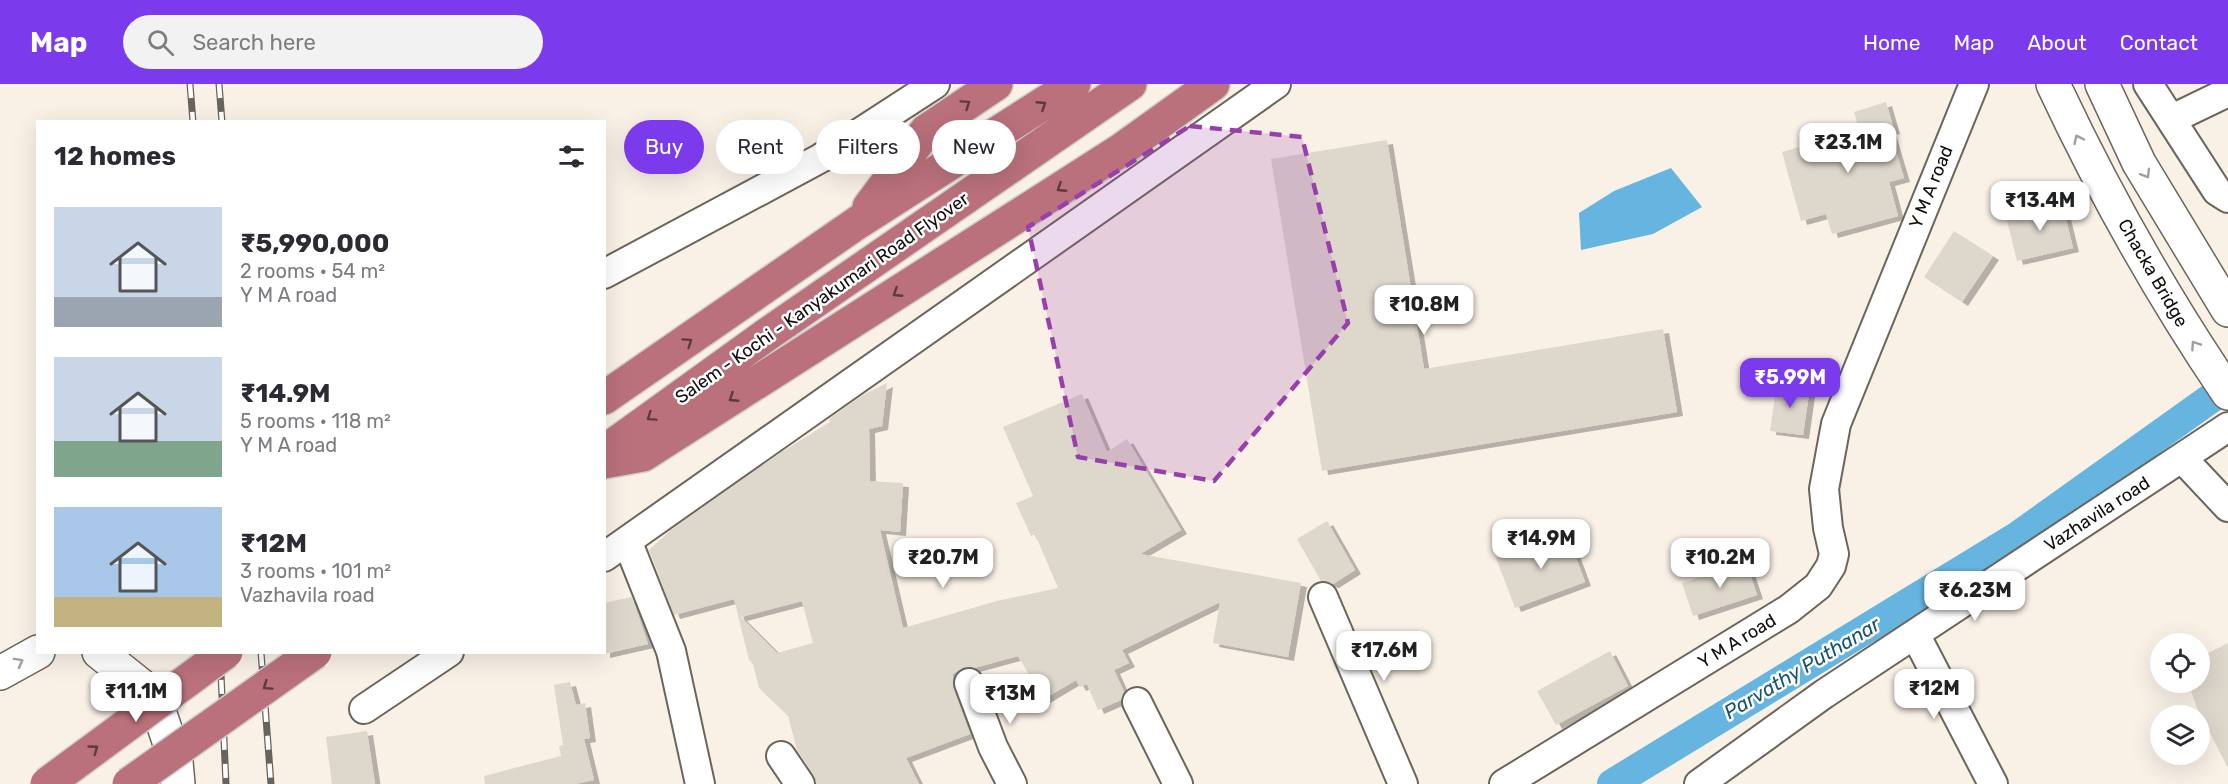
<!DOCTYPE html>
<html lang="en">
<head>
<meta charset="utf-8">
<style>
	:root { --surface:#fff; --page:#f2f2f3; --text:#2b2b33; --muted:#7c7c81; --accent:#7c3aed }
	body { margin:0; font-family:Rubik,sans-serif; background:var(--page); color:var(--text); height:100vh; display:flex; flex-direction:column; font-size:22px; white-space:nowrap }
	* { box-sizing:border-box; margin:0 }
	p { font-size:20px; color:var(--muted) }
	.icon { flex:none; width:33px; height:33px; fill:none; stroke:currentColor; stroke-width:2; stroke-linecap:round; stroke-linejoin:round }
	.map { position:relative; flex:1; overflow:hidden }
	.sheet { position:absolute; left:36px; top:36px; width:570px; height:534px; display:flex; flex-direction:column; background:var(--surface); border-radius:0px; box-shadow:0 6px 24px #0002 }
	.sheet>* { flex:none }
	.hud { position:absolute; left:624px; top:36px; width:570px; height:54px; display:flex; gap:12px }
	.buttons { position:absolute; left:2150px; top:549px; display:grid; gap:12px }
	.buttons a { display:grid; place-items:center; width:60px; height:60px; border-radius:50%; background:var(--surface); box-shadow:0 6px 24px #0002; font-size:30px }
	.price { position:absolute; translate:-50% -51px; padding:0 14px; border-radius:12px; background:#fff; color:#222; font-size:20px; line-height:39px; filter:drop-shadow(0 2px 3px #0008) }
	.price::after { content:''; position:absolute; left:50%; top:36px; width:18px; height:14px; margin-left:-9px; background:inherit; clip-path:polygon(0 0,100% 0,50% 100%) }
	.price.on { background:var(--accent); color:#fff }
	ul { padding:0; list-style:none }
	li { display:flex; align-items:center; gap:18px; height:150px; padding:0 18px }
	li span { display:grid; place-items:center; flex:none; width:168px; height:120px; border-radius:0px; color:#555 }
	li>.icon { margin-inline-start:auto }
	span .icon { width:72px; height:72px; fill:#fffc; stroke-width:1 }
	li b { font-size:26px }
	h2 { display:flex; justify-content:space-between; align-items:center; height:72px; padding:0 18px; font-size:26px }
	.pill { padding:0 21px; border-radius:27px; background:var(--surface); box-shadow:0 6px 24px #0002; font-size:21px; line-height:54px }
	.pill.on { background:var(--accent); color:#fff }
	header { display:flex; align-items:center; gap:36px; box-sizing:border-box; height:84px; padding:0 30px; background:var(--accent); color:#fff }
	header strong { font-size:28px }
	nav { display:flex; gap:33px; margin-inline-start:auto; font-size:21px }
	.search { width:420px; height:54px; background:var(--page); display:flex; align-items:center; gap:15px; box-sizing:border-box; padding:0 21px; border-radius:33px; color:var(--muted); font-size:22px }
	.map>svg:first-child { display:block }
	.water { fill:#66b5e1 }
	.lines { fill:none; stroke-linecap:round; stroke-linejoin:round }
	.canal { stroke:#66b5e1; stroke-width:30 }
	.building { fill:#ded7cc; fill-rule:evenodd; filter:url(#shadow) }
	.street-casing { stroke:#6c655c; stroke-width:32 }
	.secondary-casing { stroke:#6c655c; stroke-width:36 }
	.highway-casing { stroke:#cfcfce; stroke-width:36 }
	.street { stroke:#fff; stroke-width:28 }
	.secondary { stroke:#fff; stroke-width:33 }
	.highway { stroke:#ba717c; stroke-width:33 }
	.rail-casing { stroke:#68635d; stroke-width:7 }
	.rail { stroke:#fff; stroke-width:4.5; stroke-dasharray:14; stroke-linecap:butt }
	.highway-bridge-casing { stroke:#cfcfce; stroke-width:36; stroke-linecap:butt }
	.highway-bridge { stroke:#ba717c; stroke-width:33 }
	.oneway { stroke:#5d3b3e }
	.oneway2 { stroke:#a09f9d }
	.marked { fill:#993fab; fill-opacity:0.2; stroke:#993fab; stroke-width:4.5; stroke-dasharray:12 8; stroke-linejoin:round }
	.labels { text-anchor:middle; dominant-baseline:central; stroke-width:5; stroke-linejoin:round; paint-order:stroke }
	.street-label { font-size:18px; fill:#110e0b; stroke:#fff }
	.water-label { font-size:20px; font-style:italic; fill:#165472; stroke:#fff }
</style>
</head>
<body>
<header>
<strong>Map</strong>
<div class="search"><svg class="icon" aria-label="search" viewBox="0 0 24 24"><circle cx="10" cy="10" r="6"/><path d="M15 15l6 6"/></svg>Search here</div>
<nav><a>Home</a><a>Map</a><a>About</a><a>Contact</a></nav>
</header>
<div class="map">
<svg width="2228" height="700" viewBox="0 0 2228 700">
	<defs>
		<filter id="shadow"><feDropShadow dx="6" dy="4" stdDeviation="0" flood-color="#0004"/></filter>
	</defs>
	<rect width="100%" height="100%" fill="#f9f0e6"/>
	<path class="water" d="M 1671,84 L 1702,123 L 1653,150 L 1581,166 L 1579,129 L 1614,107 Z"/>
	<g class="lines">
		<path class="canal" d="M 1612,700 L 2018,452 L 2228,302"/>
	</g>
	<path class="building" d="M 1886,18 L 1894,46 L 1890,47 L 1904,94 L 1889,98 L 1898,132 L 1832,150 L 1826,130 L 1801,137 L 1782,68 L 1859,46 L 1854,28 Z
		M 1387,56 L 1424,285 L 1663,245 L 1677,328 L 1322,387 L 1271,75 Z
		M 2062,119 L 2073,164 L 2017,177 L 2006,132 Z
		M 1954,147 L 1993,172 L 1962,218 L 1924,193 Z
		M 1777,298 L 1810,302 L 1803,351 L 1770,347 Z
		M 887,299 L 882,342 L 869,345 L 870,397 L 903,399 L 900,448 L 880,446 L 903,544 L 997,517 L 1058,504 L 1035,450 L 1031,452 L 1016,419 L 1033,412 L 1003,343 L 1082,310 L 1107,368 L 1127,355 L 1181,446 L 1140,470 L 1301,499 L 1288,573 L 1213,559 L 1220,518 L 1122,566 L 1129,579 L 1114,586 L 1124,608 L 1121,616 L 1098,626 L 1087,600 L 1080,603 L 1076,596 L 1044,615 L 1018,572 L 974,584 L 964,583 L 953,590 L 953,604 L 970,650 L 906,674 L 919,700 L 816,700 L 814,691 L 797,666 L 788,632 L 759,604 L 753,580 L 749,576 L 734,515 L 674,531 L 649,466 L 671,446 L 780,369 L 830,338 L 829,335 L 863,311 ZM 802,517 L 813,559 L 777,569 L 741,533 Z
		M 1327,437 L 1355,486 L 1333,500 L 1321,497 L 1297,455 Z
		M 1566,447 L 1585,498 L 1515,524 L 1496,474 Z
		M 1746,478 L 1757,511 L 1693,532 L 1682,499 Z
		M 632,513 L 648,560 L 604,570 L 604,519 Z
		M 2228,559 L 2228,684 L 2197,624 L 2188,598 L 2199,598 L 2199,574 Z
		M 1610,567 L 1628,602 L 1556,641 L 1537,607 Z
		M 570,598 L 576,621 L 585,619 L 590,654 L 584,655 L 594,696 L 575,700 L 485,700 L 484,692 L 561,672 L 559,662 L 563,661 L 554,601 Z
		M 367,647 L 375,700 L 332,700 L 326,653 Z"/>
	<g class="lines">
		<g class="street-casing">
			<path id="street" d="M 2148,0 L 2217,107 L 2228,114
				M 2172,35 L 2228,8
				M 604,190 L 821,74 L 935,0
				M 2182,374 L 2228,423
				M 628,459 L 671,567 L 700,700
				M 604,473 L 1276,0
				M 1323,513 L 1403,700
				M 1915,550 L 1993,700
				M 969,599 L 993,663 L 1012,700
				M 1137,618 L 1178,700
				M 364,625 L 449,568
				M 781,672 L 800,700
				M 1504,700 L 1789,525 L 1818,502 L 1831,482 L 1834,470 L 1828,444 L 1824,405 L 1836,340 L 1974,0
				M 1699,700 L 1824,610 L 2228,343"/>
		</g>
		<g class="secondary-casing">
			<path id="secondary" d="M 2053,0 C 2104,109 2161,210 2228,309
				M 2102,0 L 2139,79 L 2228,226
				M 99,568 L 154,612 L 176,678 L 178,700
				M 0,589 L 38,568"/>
		</g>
		<g class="highway-casing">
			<path id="highway" d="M 869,123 L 926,47 L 996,0
				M 604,314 L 857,139 L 1074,0
				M 604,368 L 769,249 L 1130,0
				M 604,378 L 643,371 L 1121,66 L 1213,0"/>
		</g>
		<use href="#street" class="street"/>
		<use href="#secondary" class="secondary"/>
		<use href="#highway" class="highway"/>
		<g class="rail-casing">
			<path id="rail" d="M 190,0 L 193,38
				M 219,0 L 222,38
				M 220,568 L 226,700
				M 261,568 L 271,700"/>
		</g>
		<use href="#rail" class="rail"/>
		<g class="highway-bridge-casing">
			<path id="highway-bridge" d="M 47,700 L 226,568
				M 129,700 L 315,568"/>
		</g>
		<use href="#highway-bridge" class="highway-bridge"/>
	</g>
	<defs><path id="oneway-chevron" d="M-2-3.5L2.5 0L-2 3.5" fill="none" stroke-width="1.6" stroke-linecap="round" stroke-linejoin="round" transform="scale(1.5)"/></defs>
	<g class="oneway">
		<use href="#oneway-chevron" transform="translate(966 20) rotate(-34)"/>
		<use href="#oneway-chevron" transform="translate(1042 21) rotate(-33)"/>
		<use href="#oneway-chevron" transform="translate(1061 104) rotate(147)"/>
		<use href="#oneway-chevron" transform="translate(897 209) rotate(147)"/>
		<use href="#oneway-chevron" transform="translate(688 258) rotate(-35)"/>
		<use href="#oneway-chevron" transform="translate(733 314) rotate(147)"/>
		<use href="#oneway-chevron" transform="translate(651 333) rotate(145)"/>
		<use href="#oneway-chevron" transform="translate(267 602) rotate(145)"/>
		<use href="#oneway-chevron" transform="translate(94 665) rotate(-36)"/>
	</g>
	<g class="oneway2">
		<use href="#oneway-chevron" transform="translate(2078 55) rotate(-115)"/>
		<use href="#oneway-chevron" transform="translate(2146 90) rotate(59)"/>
		<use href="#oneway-chevron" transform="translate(2195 261) rotate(-124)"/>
		<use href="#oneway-chevron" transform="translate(19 578) rotate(-29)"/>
	</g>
	<path class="marked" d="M 1190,42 L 1302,53 L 1348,239 L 1214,397 L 1078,373 L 1028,143 Z"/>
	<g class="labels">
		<g class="street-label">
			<text transform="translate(1931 103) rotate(-68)">Y M A road</text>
			<text transform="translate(2153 189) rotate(60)">Chacka Bridge</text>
			<text transform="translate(822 214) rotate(-35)">Salem - Kochi - Kanyakumari Road Flyover</text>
			<text transform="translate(2097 430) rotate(-33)">Vazhavila road</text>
			<text transform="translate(1737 557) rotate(-31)">Y M A road</text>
		</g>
		<g class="water-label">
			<text transform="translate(1802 584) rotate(-31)">Parvathy Puthanar</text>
		</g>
	</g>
</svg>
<div class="buttons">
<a><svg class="icon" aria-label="locate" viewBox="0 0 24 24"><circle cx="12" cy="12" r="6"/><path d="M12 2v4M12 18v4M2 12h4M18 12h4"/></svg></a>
<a><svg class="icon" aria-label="layers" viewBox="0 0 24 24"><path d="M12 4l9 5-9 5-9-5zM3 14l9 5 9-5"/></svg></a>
</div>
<b class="price" style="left:1848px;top:90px">₹23.1M</b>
<b class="price" style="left:2040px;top:148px">₹13.4M</b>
<b class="price" style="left:1424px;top:252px">₹10.8M</b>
<b class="price on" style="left:1790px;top:325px">₹5.99M</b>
<b class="price" style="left:1541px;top:486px">₹14.9M</b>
<b class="price" style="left:943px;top:505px">₹20.7M</b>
<b class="price" style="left:1720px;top:505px">₹10.2M</b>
<b class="price" style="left:1975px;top:538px">₹6.23M</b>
<b class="price" style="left:1384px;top:598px">₹17.6M</b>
<b class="price" style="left:1934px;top:636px">₹12M</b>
<b class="price" style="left:136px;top:639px">₹11.1M</b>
<b class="price" style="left:1010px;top:641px">₹13M</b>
<div class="hud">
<a class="pill on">Buy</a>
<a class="pill">Rent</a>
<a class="pill">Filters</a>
<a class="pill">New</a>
</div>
<section class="sheet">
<h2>12 homes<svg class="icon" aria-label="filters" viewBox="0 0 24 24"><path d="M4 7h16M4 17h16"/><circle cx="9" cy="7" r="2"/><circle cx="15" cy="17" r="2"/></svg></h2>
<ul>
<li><span style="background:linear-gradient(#c9d6e8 75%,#9aa5b1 0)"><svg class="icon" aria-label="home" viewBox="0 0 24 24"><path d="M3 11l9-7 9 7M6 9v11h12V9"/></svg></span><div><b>₹5,990,000</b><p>2 rooms · 54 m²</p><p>Y M A road</p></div></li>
<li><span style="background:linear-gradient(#c9d6e8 70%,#7fa58c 0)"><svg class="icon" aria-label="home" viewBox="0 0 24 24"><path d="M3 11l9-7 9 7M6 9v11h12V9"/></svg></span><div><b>₹14.9M</b><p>5 rooms · 118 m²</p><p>Y M A road</p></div></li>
<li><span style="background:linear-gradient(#a9c7e8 75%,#c2b280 0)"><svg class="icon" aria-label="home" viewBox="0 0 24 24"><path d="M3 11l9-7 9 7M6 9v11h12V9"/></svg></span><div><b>₹12M</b><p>3 rooms · 101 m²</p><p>Vazhavila road</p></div></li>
</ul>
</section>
</div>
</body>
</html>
